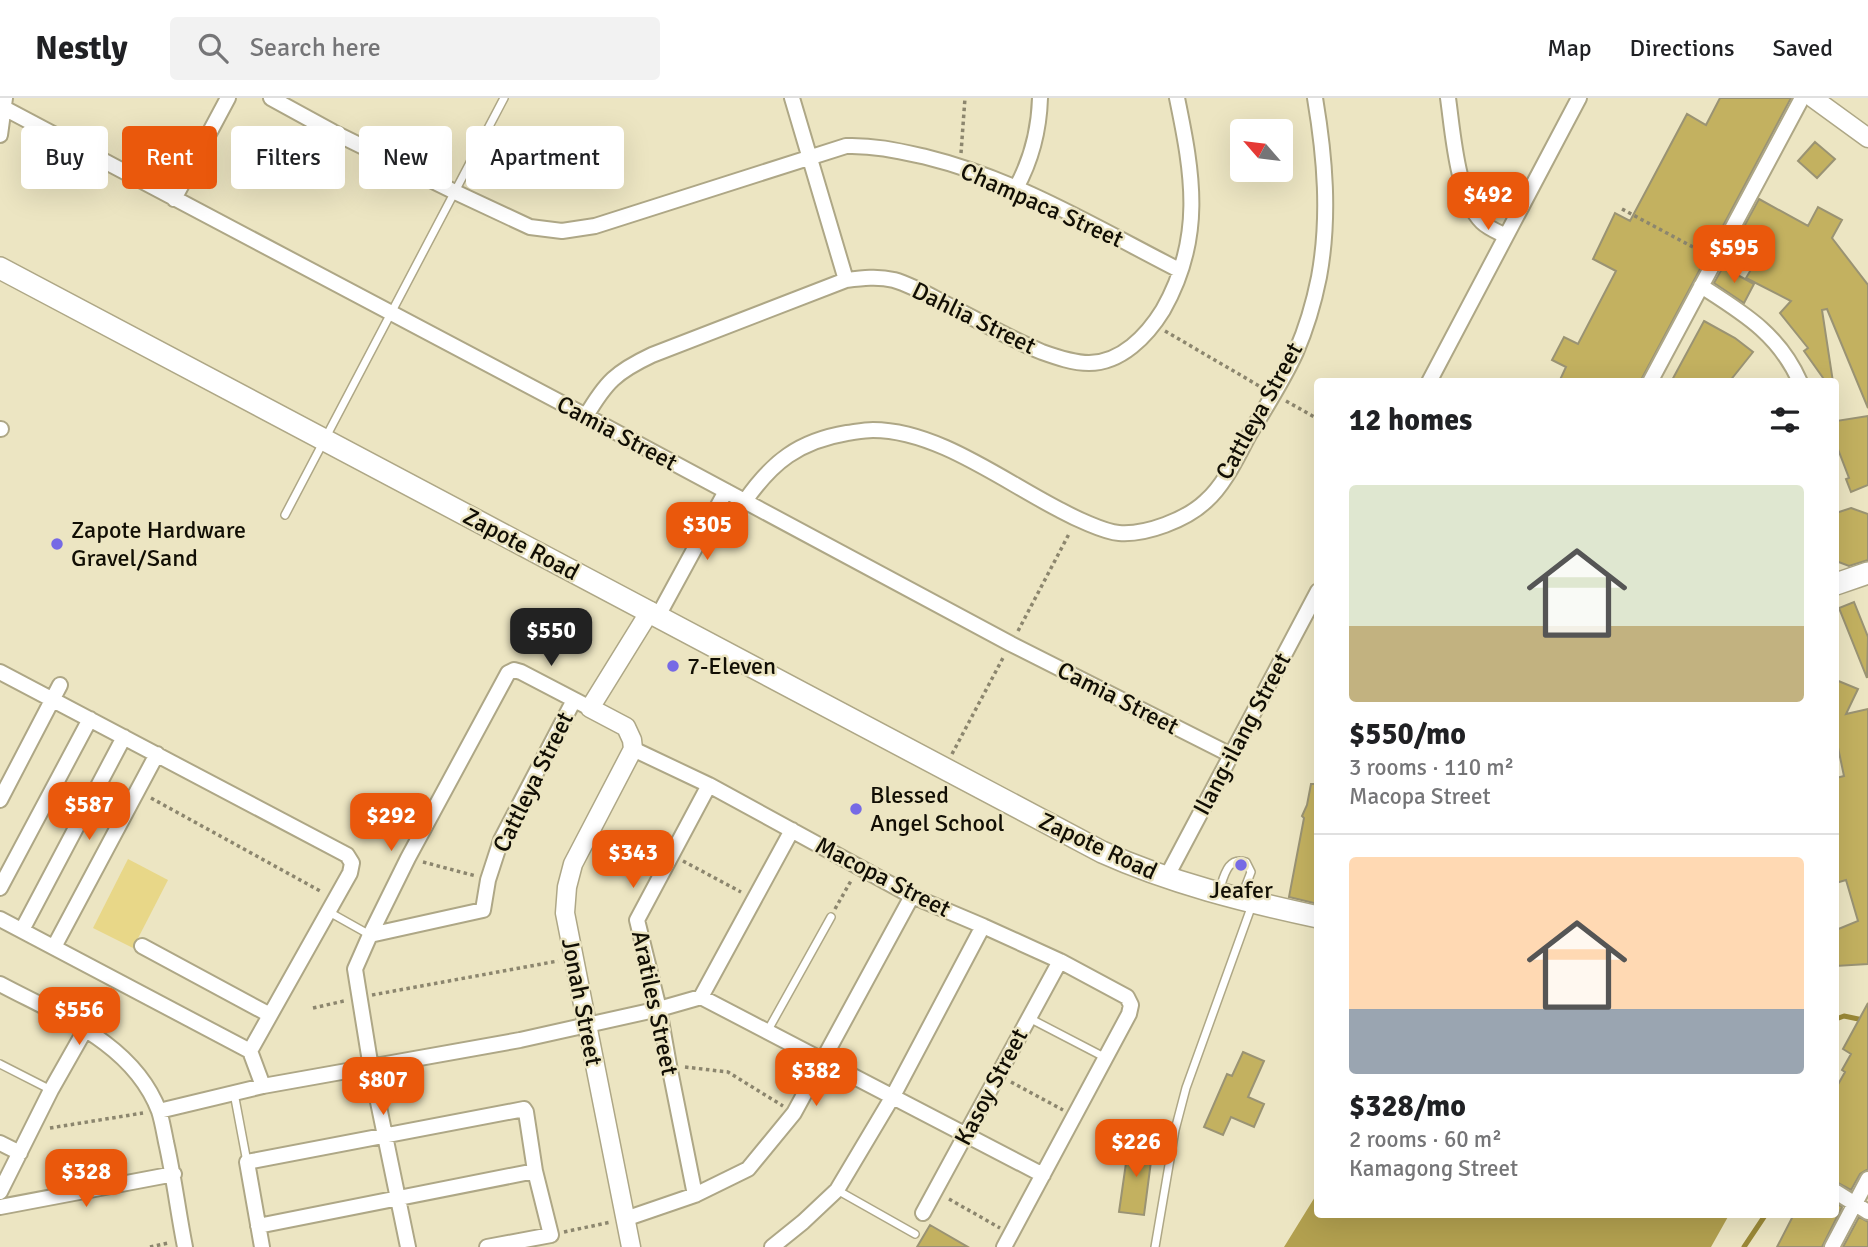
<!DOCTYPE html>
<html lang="en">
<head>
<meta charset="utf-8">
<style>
	:root { --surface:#fff; --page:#f2f2f2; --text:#202124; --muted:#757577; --line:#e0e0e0; --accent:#ea580c }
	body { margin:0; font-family:Signika,sans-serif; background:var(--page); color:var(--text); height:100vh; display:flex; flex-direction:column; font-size:26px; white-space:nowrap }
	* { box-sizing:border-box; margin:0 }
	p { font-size:23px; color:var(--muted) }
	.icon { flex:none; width:38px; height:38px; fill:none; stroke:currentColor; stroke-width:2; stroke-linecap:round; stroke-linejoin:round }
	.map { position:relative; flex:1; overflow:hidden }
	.details { position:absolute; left:1314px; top:280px; width:525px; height:840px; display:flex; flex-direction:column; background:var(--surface); border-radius:7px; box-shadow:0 7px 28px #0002 }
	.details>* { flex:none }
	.top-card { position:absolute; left:21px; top:28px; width:665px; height:63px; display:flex; gap:14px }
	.needle { width:46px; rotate:298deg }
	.fabs { position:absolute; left:1230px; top:21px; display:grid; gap:14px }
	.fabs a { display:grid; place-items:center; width:63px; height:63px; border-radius:7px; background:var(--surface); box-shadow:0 7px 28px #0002; font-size:35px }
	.price { position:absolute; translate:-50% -60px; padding:0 16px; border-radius:14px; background:var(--accent); color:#fff; font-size:23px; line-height:46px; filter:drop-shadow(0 2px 4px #0008) }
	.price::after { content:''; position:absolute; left:50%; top:42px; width:21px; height:16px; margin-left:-10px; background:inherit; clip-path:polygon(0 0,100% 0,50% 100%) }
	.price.selected { background:#222; color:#fff }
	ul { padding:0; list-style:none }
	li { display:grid; align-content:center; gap:14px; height:371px; padding:0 35px }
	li+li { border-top:2px solid var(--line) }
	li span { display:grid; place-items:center; height:217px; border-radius:7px; color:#555 }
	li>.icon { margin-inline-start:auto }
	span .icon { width:126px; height:126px; fill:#fffc; stroke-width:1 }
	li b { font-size:30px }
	h2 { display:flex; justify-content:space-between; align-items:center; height:84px; padding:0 35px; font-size:30px }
	.pill { padding:0 24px; border-radius:7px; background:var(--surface); box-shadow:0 7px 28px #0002; font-size:24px; line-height:63px }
	.pill.selected { background:var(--accent); color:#fff }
	header { display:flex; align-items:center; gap:42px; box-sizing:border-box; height:98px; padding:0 35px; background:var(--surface); border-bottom:2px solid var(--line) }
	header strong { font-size:33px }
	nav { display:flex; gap:38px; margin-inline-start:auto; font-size:24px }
	.search { width:490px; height:63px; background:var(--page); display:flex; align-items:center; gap:18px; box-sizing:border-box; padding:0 24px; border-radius:7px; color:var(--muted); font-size:26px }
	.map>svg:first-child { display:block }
	.green { fill:#e8d788 }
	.forest { fill:#b2a04f }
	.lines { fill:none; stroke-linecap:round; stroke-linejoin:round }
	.stream { stroke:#9b8937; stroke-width:5 }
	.building { fill:#c3b160; stroke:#9a9373; stroke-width:2 }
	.service-casing { stroke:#aea786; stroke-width:10 }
	.minor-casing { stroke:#aea786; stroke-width:18 }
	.tertiary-casing { stroke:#aea786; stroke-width:21 }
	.secondary-casing { stroke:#aea786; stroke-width:24 }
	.path { stroke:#8c866e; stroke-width:3.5; stroke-dasharray:3.5 3.5; stroke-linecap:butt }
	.service { stroke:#fff; stroke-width:7 }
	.minor { stroke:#fff; stroke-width:14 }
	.tertiary { stroke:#fff; stroke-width:18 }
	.secondary { stroke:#fff; stroke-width:21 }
	.poi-dot { fill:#766ae5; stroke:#ece5c2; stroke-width:2.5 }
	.labels { text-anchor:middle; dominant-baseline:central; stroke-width:5; stroke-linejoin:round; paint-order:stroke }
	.street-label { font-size:24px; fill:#110e04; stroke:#ece5c2 }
	.poi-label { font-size:24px; fill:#110e04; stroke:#ece5c2; text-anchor:start }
</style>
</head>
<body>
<header>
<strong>Nestly</strong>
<div class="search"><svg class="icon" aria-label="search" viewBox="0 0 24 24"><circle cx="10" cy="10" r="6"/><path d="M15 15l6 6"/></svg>Search here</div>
<nav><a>Map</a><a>Directions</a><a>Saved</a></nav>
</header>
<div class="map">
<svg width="1868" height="1149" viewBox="0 0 1868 1149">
	<rect width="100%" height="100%" fill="#ece5c2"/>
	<path class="green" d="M 128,761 L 168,782 L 133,850 L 93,830 Z"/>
	<path class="forest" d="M 1318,1094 L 1318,1116 L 1729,1117 L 1711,1149 L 1284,1149 Z"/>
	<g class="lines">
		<path class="stream" d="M 1836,921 L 1844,918 L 1868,923
			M 1744,1149 L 1766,1116"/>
	</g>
	<path class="building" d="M 1720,0 L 1791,0 L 1640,284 L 1559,284 L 1566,269 L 1552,262 L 1564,239 L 1578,246 L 1616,173 L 1593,161 L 1615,115 L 1630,123 L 1687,16 L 1706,27 Z
		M 1815,44 L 1835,61 L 1817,80 L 1798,63 Z
		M 1759,101 L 1808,128 L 1818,109 L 1842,122 L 1832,140 L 1868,187 L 1868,310 L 1827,211 L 1822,212 L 1833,284 L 1826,284 L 1804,253 L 1808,250 L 1780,215 L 1791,203 L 1746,180 L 1759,158 L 1735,145 Z
		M 1723,169 L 1754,186 L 1744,205 L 1714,185 Z
		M 1704,223 L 1735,240 L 1753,254 L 1729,284 L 1671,284 Z
		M 1868,318 L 1868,387 L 1851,394 L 1846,381 L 1849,380 L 1836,346 L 1836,323 Z
		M 1851,410 L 1868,416 L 1868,462 L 1849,468 L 1836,463 L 1836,415 Z
		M 1854,504 L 1868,539 L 1867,580 L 1839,510 Z
		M 1836,582 L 1858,591 L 1846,616 L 1868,611 L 1868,866 L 1836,868 L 1836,832 L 1858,823 L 1846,782 L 1836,785 L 1836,680 L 1844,678 L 1836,640 Z
		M 1311,686 L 1318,686 L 1318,806 L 1289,799 L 1304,720 L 1302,718 L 1307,707 Z
		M 1868,905 L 1868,1071 L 1860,1076 L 1851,1092 L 1836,1084 L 1836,990 L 1845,974 L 1842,972 L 1851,956 L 1843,951 Z
		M 1243,954 L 1264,963 L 1248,999 L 1264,1006 L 1254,1029 L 1231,1019 L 1223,1037 L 1204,1029 L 1227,976 L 1232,978 Z
		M 1129,1044 L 1153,1048 L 1144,1117 L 1119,1114 Z
		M 1836,1105 L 1842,1109 L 1822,1149 L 1777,1149 L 1794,1116 L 1836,1116 Z
		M 1859,1119 L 1868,1124 L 1868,1149 L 1843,1149 Z
		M 930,1127 L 968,1149 L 917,1149 Z"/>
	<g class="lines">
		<g class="service-casing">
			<path id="service" d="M 285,417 L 504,0
				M 1219,793 C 1224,779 1227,758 1246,764 L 1251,774 L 1241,800
				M 329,814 L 370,837
				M 1029,920 L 1106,960
				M 768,932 L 831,819
				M 0,966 L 51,992
				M 234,995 L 247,1064
				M 837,1092 L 915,1136
				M 1155,1149 L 1175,1032 L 1186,990 L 1252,807"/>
		</g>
		<g class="minor-casing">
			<path id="minor" d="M 271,0 L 333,34 L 455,94 L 530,129 L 562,133 L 595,128 L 846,48 C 874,47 899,53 926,59 C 1016,81 1097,130 1179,172
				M 792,0 L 846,182
				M 1448,0 C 1453,35 1457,99 1482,124 C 1488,130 1498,134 1506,138
				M 4,10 L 586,318 L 1011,546 L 1231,657
				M 0,37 L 5,0
				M 1016,90 C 1032,61 1039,33 1040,0
				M 174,101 L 228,0
				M 1701,188 C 1743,215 1779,236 1800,284
				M 1429,284 L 1579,0
				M 1650,284 L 1802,0
				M 586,318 C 606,284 616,274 652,257 L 846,182 C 862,180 878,178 894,182 C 911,187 927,196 942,204 C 976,221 1008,240 1042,254 C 1056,259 1073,265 1089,265 C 1121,265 1147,238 1163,212 C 1204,140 1193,77 1177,0
				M 0,331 L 1,331
				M 745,403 C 772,364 799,343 847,335 C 855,334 864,332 873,332 C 937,332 1003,383 1060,412 C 1073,419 1104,434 1119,435 C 1146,437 1186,422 1206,403 C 1225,386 1237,359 1249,337 C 1265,310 1283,283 1296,254 C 1306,231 1314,204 1319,179 C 1330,119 1325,59 1315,0
				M 658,518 L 726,393
				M 0,574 L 347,757 L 352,765 L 350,775 L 250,953
				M 633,651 L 709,687 L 912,798 L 983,828 L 1060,863 L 1127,899 L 1131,907 L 1129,916 L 1004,1149
				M 0,702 L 60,587
				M 1166,780 L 1318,493
				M 0,790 L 90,621
				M 0,821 L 250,953 L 263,988
				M 22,832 L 124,639
				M 370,837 L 483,812 L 488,782 L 501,742 L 574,602
				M 142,848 L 270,917
				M 54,849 L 157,656
				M 0,886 C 60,918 133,945 159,1013 C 162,1022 164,1034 166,1044 C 174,1079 178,1114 185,1149
				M 701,899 L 792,732
				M 159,1013 L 263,988 L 520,942 L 659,911 L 701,899 L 1043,1077
				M 0,1045 L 20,1055
				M 0,1094 L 51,992 L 85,932
				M 1836,1094 L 1868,1114
				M 695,1097 L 669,967 L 659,911 L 637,822 L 709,687
				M 0,1109 L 174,1076
				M 923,1115 L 1060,863
				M 625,1121 L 695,1097 L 748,1071 L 794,1015 L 912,798
				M 258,1128 L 535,1073
				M 262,1149 L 247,1064 L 524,1011 L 526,1014 L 535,1073 L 551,1137 L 487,1149
				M 408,1149 L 371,970 L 355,871 L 370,837 L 408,760 L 508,575 L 514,572 L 521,574 L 590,610
				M 772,1149 L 803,1124 L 837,1092 L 893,998 L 983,828
				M 1832,1149 L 1868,1081"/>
		</g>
		<g class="tertiary-casing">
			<path id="tertiary" d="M 1813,0 L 1868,40
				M 631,1149 L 565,815 L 567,789 L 573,766 L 633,651 L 632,642 L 626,629 L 590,610 L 650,513"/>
		</g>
		<g class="secondary-casing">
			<path id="secondary" d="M 0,170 L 1102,754 C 1171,785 1244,803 1318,819
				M 1836,486 L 1868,475"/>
		</g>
		<path class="path" d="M 961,55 L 965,0
			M 1622,111 L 1704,155
			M 1165,233 L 1261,289
			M 1286,303 L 1318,321
			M 1018,533 L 1070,434
			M 952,656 L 1004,558
			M 151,700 L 322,794
			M 683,763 L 741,794
			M 423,764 L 476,778
			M 835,811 L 852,781
			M 372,897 L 558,863
			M 313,910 L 344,903
			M 685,969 L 728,974 L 783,1008
			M 1011,984 L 1063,1012
			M 50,1030 L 143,1015
			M 949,1101 L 1000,1130
			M 564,1134 L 611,1124
			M 150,1149 L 168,1145"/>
		<use href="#service" class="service"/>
		<use href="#minor" class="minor"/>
		<use href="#tertiary" class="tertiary"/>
		<use href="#secondary" class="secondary"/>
	</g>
	<g class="poi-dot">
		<circle cx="57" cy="446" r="7"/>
		<circle cx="673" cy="568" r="7"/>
		<circle cx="856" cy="711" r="7"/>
		<circle cx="1241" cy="767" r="7"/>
	</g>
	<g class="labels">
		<g class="street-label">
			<text transform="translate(1042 107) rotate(24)">Champaca Street</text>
			<text transform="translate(974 220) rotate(26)">Dahlia Street</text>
			<text transform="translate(1259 313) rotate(-61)">Cattleya Street</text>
			<text transform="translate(617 335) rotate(28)">Camia Street</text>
			<text transform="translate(521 446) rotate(28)">Zapote Road</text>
			<text transform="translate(1118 600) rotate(27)">Camia Street</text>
			<text transform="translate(1242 636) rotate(-62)">Ilang-ilang Street</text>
			<text transform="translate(533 684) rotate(-64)">Cattleya Street</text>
			<text transform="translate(1098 748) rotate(25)">Zapote Road</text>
			<text transform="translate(883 779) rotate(27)">Macopa Street</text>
			<text transform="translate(582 904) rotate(79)">Jonah Street</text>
			<text transform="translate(655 905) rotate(78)">Aratiles Street</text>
			<text transform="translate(991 989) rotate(-62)">Kasoy Street</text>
		</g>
		<g class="poi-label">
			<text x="71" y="432">Zapote Hardware<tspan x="71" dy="28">Gravel/Sand</tspan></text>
			<text x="687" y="568">7-Eleven</text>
			<text x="870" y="697">Blessed<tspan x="870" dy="28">Angel School</tspan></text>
			<text x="1241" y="792" text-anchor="middle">Jeafer</text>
		</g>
	</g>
</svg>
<div class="fabs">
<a><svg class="needle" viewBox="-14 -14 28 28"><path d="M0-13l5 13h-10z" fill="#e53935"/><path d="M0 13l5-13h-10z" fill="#757577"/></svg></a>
</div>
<b class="price" style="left:1488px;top:134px">$492</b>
<b class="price" style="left:1734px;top:187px">$595</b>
<b class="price" style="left:707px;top:464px">$305</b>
<b class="price selected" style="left:551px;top:570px">$550</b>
<b class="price" style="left:89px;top:744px">$587</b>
<b class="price" style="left:391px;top:755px">$292</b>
<b class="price" style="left:633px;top:792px">$343</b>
<b class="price" style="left:79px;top:949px">$556</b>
<b class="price" style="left:816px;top:1010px">$382</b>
<b class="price" style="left:383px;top:1019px">$807</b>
<b class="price" style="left:1136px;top:1081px">$226</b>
<b class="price" style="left:86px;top:1111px">$328</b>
<div class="top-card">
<a class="pill">Buy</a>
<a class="pill selected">Rent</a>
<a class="pill">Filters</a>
<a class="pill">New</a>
<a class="pill">Apartment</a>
</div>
<section class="details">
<h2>12 homes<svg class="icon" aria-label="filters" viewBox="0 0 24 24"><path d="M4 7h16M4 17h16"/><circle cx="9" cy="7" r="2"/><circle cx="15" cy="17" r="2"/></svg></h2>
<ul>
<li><span style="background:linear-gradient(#dfe7d0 65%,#c2b280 0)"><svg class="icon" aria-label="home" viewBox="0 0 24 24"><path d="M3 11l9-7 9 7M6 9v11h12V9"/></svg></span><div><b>$550/mo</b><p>3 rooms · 110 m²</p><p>Macopa Street</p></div></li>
<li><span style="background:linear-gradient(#ffd9b3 70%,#9aa5b1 0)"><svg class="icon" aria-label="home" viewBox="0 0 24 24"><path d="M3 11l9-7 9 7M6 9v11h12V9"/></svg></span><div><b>$328/mo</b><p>2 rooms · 60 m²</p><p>Kamagong Street</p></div></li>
</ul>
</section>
</div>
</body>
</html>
